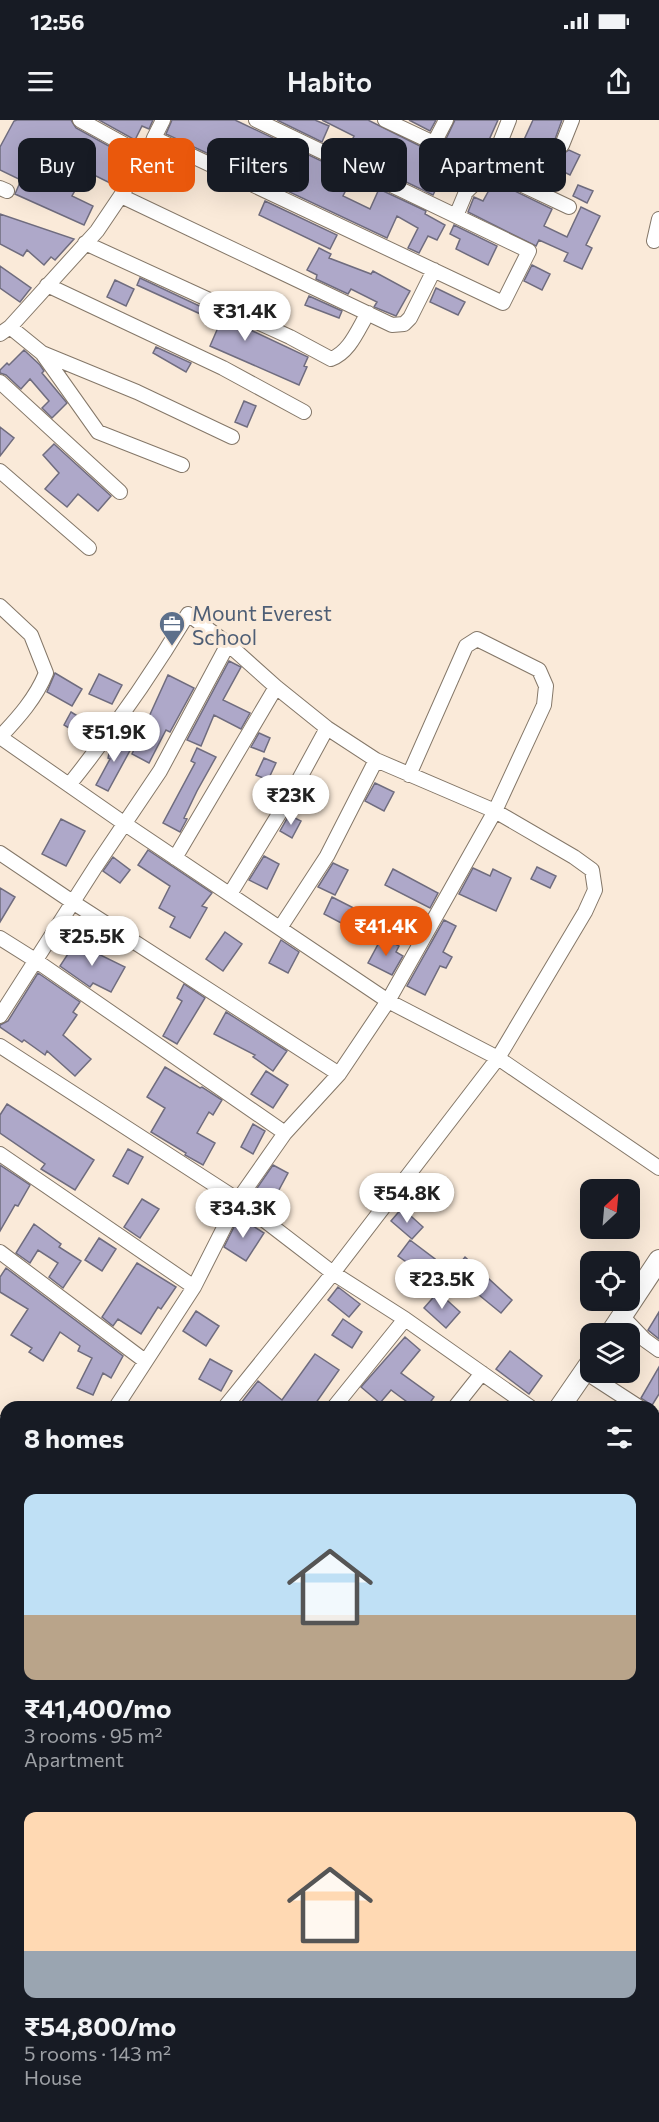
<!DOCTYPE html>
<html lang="en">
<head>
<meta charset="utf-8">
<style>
	:root { --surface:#171b24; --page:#242831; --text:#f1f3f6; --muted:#9ea1a6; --accent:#ea580c }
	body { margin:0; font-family:Commissioner,sans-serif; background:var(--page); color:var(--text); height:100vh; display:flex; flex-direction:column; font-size:22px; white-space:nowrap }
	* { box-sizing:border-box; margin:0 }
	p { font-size:20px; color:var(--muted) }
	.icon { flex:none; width:33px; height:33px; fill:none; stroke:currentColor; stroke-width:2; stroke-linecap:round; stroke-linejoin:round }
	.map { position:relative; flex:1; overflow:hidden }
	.details { position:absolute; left:0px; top:1281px; width:660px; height:722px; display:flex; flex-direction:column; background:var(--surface); border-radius:18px 18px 0 0; box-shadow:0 6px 24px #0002 }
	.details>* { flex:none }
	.guide { position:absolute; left:18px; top:18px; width:624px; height:54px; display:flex; gap:12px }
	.needle { width:39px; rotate:26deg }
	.tools { position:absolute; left:580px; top:1059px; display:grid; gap:12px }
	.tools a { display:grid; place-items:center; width:60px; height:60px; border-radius:12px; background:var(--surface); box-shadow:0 6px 24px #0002; font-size:30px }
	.price { position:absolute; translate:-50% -51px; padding:0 14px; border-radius:21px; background:#fff; color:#222; font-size:20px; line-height:39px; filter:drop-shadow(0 2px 3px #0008) }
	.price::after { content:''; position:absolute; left:50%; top:36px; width:18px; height:14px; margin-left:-9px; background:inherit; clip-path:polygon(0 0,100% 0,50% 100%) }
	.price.selected { background:var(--accent); color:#fff }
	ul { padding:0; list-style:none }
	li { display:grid; align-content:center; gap:12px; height:318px; padding:0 24px }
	li span { display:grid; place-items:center; height:186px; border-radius:12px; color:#555 }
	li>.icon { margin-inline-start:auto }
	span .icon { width:108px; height:108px; fill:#fffc; stroke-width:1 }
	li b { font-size:26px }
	h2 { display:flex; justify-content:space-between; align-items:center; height:72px; padding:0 24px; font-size:26px }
	.chip { padding:0 21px; border-radius:12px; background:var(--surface); box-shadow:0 6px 24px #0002; font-size:21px; line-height:54px }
	.chip.selected { background:var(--accent); color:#fff }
	.status { display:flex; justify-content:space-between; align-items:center; height:42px; padding:0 30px; background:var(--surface); direction:ltr }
	.status svg { height:16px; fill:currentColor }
	header { display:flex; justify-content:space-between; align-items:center; height:78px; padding:0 24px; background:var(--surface); font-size:27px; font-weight:600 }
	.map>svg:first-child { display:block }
	.building { fill:#aea8c9; stroke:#6f6c7e; stroke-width:1.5 }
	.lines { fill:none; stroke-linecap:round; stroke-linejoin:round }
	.street-casing { stroke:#847768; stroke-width:16 }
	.secondary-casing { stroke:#847768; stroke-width:22 }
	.street { stroke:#fff; stroke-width:14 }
	.secondary { stroke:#fff; stroke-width:20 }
	.labels { text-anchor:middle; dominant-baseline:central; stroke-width:6; stroke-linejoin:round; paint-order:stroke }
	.service-label { font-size:21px; fill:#4e5e75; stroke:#faead9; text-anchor:start }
</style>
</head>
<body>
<div class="status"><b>12:56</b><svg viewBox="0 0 49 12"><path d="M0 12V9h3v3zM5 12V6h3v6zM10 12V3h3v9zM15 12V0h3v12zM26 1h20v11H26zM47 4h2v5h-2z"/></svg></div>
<header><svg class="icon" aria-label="menu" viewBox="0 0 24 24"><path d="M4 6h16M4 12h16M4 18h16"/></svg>Habito<svg class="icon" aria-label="share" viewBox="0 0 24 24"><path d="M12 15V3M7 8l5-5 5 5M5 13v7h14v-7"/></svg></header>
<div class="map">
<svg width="659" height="2002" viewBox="0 0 659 2002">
	<rect width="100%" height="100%" fill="#faead9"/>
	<path class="building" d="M 17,0 L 71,0 L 76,8 L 127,36 L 114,65 L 86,51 L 72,76 L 93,86 L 84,105 L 15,74 L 21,60 L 0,50 L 0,27 L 14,1 Z
		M 99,0 L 153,0 L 149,9 L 142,6 L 135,20 Z
		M 172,0 L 235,0 L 353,56 L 343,76 L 370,89 L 379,69 L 426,91 L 425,94 L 445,105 L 437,120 L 428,116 L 419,133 L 408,128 L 418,108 L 397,96 L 387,118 L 283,69 L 292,49 L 270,39 L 260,58 L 166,14 Z
		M 277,0 L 315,0 L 329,6 L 322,22 Z
		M 322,0 L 368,0 L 450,41 L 433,75 L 346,33 L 354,16 Z
		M 409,0 L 436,0 L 430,11 Z
		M 455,0 L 498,0 L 489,20 L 491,21 L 485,37 L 446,19 Z
		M 533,0 L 562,0 L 554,22 L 555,30 L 563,34 L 569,30 L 580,35 L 570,55 L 558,49 L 549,68 L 531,59 L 539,43 L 518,33 Z
		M 494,61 L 552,89 L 544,106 L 567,117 L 581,87 L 600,96 L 586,125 L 592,128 L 582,149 L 564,141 L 568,133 L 539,120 L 536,126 L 468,92 L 474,77 L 483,81 Z
		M 578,65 L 593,71 L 587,83 L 573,76 Z
		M 265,81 L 337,115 L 330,129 L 259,95 Z
		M 0,94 L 74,119 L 55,140 L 51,137 L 44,145 L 27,130 L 23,136 L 0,124 Z
		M 454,105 L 497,126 L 488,145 L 456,129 L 460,119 L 450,114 Z
		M 319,128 L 331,134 L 329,138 L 371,154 L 373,151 L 410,171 L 396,196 L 374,187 L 377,182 L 351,169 L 348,174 L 316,159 L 317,155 L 307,150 Z
		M 532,145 L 550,154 L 542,170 L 524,161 Z
		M 0,146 L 31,168 L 20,182 L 0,168 Z
		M 140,158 L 308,237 L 304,246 L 307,247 L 299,265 L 210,226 L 220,203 L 137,165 Z
		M 115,160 L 134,169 L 126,186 L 107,177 Z
		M 436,168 L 465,182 L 458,195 L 430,182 Z
		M 309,176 L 342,191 L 339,198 L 305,185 Z
		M 156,227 L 191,243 L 186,252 L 153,233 Z
		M 24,230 L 40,245 L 44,251 L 42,253 L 67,283 L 52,298 L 42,288 L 49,281 L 30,259 L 21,269 L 6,255 L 0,253 L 0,250 L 7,243 L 9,245 Z
		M 244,281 L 256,286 L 247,307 L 235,302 Z
		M 0,307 L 14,318 L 0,336 Z
		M 54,324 L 111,376 L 98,391 L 78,374 L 67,387 L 45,369 L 59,353 L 43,335 Z
		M 229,541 L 241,547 L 223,580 L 250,593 L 241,609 L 214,595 L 201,626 L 187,620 Z
		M 55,553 L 82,569 L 72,586 L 47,572 Z
		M 99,554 L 122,565 L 112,584 L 89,574 Z
		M 168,555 L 194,568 L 170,612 L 166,610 L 149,643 L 132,634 Z
		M 71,592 L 84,600 L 77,613 L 64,605 Z
		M 259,613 L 270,618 L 264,632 L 251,627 Z
		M 117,617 L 133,625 L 108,671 L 96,665 L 110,639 L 108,638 L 110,629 L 109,628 Z
		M 197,628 L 216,637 L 197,671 L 184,698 L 187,699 L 180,712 L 163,703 L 195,643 L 191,641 Z
		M 264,638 L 276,643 L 268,660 L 256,655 Z
		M 375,663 L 394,672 L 384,691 L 365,681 Z
		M 289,695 L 301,701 L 292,718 L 280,711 Z
		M 61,699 L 85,711 L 66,746 L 42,734 Z
		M 148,730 L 212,773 L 202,786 L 207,788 L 190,818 L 170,807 L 175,797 L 159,788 L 170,766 L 138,745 Z
		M 264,736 L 279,744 L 267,769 L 249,760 Z
		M 113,737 L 130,750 L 120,763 L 103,751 Z
		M 333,743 L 348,750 L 335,775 L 318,767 Z
		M 537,747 L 556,756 L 550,768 L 531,759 Z
		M 473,748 L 490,756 L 493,749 L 511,758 L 496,791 L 459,774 Z
		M 393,749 L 438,773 L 430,788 L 385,765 Z
		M 0,768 L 15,777 L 0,802 Z
		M 332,777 L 389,806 L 383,817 L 346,798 L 343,804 L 324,794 Z
		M 444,800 L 456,806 L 443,832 L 452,837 L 446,848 L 440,846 L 425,875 L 407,866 Z
		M 225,812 L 242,824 L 223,851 L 206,839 Z
		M 79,817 L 88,823 L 86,828 L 125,847 L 111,872 L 93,863 L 90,867 L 60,846 Z
		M 382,817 L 399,826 L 396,832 L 403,836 L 392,855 L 368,843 Z
		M 281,820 L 299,832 L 288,853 L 269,843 Z
		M 38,853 L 80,882 L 73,892 L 77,895 L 63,915 L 91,939 L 75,956 L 47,931 L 45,935 L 24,920 L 22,922 L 0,907 L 0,905 L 8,901 Z
		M 184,864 L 205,878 L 177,924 L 163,916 L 182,881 L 177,878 Z
		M 226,892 L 287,931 L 273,951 L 253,937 L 255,935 L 214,914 Z
		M 165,947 L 200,968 L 202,967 L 222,980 L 213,995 L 209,992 L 197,1013 L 215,1023 L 203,1045 L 185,1035 L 186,1033 L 151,1012 L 165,988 L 147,977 Z
		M 266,951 L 288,965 L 273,988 L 251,974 Z
		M 7,984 L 94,1040 L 75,1070 L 41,1049 L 45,1044 L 0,1013 L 0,995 Z
		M 253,1004 L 265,1011 L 253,1034 L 241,1027 Z
		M 128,1029 L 143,1037 L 128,1064 L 113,1056 Z
		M 0,1045 L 30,1065 L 18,1086 L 15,1085 L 0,1111 Z
		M 273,1045 L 288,1053 L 273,1081 L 255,1071 Z
		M 142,1079 L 159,1089 L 140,1118 L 124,1107 Z
		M 402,1088 L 423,1107 L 412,1119 L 391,1101 Z
		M 239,1097 L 264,1113 L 246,1141 L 224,1127 Z
		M 34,1104 L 61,1124 L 59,1127 L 81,1141 L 63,1168 L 49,1157 L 58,1143 L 38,1130 L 30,1143 L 16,1133 Z
		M 99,1118 L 116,1129 L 102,1151 L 85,1140 Z
		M 410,1120 L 435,1139 L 423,1154 L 398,1136 Z
		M 465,1137 L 512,1180 L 501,1193 L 452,1153 Z
		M 137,1143 L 176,1167 L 161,1189 L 158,1187 L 141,1214 L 118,1199 L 113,1206 L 102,1197 Z
		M 6,1148 L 123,1236 L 111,1258 L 103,1253 L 93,1275 L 77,1268 L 92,1238 L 78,1231 L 80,1226 L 60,1212 L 43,1241 L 29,1232 L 32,1228 L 11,1215 L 28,1189 L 0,1172 L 0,1157 Z
		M 338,1167 L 360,1184 L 349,1197 L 328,1180 Z
		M 438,1172 L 460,1192 L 446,1208 L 424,1188 Z
		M 196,1191 L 219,1206 L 206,1226 L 183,1211 Z
		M 659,1192 L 659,1219 L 648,1210 Z
		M 343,1199 L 362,1212 L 352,1228 L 332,1215 Z
		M 405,1217 L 420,1230 L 401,1253 L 434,1277 L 427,1287 L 414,1287 L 391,1270 L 380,1283 L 361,1267 Z
		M 510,1231 L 542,1256 L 529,1274 L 496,1249 Z
		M 315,1234 L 339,1250 L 313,1287 L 238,1287 L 258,1261 L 282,1280 Z
		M 210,1239 L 232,1251 L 221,1271 L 199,1259 Z
		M 659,1247 L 659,1274 L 651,1287 L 648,1287 L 647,1282 L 641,1278 Z"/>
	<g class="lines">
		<g class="street-casing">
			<path id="street" d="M 80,0 L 147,37
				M 385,0 L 569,87
				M 154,18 L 503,183 L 529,131 L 256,0
				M 434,23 L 446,0
				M 562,25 L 572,0
				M 0,68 L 7,71
				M 121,76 L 392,205 L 404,204 L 410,198 L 434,150
				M 456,96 L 466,72 L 490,48 L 509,0
				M 654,121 L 659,99
				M 85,123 L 290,217 L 331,239 C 350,232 358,209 368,193
				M 47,165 L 223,248 L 304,292
				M 10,207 L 42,233 L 98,312 L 182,345
				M 0,214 L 10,207 L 97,111 L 147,37 L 154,18 L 163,0
				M 42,233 L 137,272 L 232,317
				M 0,262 L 120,372
				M 0,351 L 89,428
				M 0,486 L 31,515 L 46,553 C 36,578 18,598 0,617 L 125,704 L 388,881 L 339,954 L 285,1013 L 238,1080 L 194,1167 L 116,1287
				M 409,655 L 466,526 L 477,519 L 539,550 L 546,566 L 544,585 L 495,691 L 388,881 L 498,938 L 659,1048
				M 69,665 C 113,610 152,554 188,494 L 228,524 L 276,567
				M 0,733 L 74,783 L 339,954
				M 175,738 L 276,567 L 327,608 L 376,640 L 495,691 L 574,737 L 592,750 L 595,770 L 585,792 L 498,938 L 333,1153 L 225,1287
				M 230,774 L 290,676 L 327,608
				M 280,808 L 327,736 L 376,640
				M 0,818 L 35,840 L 285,1013
				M 0,896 L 96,746 L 160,651 L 228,524
				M 0,926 L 238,1080 L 333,1153 L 405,1199 L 530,1287
				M 0,1034 L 194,1167
				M 0,1132 L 145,1241
				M 622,1196 L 645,1220 L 659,1230
				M 585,1252 L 639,1287
				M 334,1287 L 405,1199
				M 455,1287 L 482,1253
				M 654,1297 L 659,1300
				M 654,1494 L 659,1497
				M 654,1621 L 659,1614
				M 0,1789 L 6,1791
				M 654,1789 L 659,1780
				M 654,1810 L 659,1812
				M 0,1997 L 6,1990
				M 128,2002 L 132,1996
				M 333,2002 L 335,1996
				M 398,2002 L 400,1996
				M 474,2002 L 475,1996"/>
		</g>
		<g class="secondary-casing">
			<path id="secondary" d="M 610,1214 L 659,1140
				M 560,1287 L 591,1242
				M 0,1306 L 6,1317"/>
		</g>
		<use href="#street" class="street"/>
		<use href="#secondary" class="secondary"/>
	</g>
	<defs>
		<g id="office-pin" transform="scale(1.35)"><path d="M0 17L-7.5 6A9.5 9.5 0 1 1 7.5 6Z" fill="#5c6f8a" stroke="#faead9"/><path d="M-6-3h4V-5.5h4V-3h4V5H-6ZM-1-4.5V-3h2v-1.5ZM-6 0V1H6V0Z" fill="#fff"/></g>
	</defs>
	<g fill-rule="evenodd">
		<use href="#office-pin" x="172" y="504"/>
	</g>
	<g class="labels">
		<g class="service-label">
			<text x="192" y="492">Mount Everest<tspan x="192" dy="24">School</tspan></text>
		</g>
	</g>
</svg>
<div class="tools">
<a><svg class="needle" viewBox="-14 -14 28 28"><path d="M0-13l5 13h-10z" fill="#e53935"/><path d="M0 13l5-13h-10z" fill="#9ea1a6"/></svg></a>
<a><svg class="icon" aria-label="locate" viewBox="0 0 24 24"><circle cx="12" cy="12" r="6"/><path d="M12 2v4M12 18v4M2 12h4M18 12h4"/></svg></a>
<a><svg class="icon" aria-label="layers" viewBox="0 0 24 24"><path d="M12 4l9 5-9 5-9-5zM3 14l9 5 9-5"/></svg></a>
</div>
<b class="price" style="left:245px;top:222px">₹31.4K</b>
<b class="price" style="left:114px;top:643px">₹51.9K</b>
<b class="price" style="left:291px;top:706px">₹23K</b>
<b class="price selected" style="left:386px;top:837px">₹41.4K</b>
<b class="price" style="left:92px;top:847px">₹25.5K</b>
<b class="price" style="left:407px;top:1104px">₹54.8K</b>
<b class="price" style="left:243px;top:1119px">₹34.3K</b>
<b class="price" style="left:442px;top:1190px">₹23.5K</b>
<div class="guide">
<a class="chip">Buy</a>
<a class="chip selected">Rent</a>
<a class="chip">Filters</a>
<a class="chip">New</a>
<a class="chip">Apartment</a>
</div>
<section class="details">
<h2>8 homes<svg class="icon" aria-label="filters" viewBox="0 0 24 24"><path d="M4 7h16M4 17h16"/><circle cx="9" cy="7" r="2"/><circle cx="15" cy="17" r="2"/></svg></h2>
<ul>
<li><span style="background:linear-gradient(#bfe0f5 65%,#b9a48a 0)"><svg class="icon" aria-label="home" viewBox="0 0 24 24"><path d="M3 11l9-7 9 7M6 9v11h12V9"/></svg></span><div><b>₹41,400/mo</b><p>3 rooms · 95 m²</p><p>Apartment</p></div></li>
<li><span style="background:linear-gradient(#ffd9b3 75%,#9aa5b1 0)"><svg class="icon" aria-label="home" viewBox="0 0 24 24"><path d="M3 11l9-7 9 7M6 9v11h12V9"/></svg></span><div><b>₹54,800/mo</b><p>5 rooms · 143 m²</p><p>House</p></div></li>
</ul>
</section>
</div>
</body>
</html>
